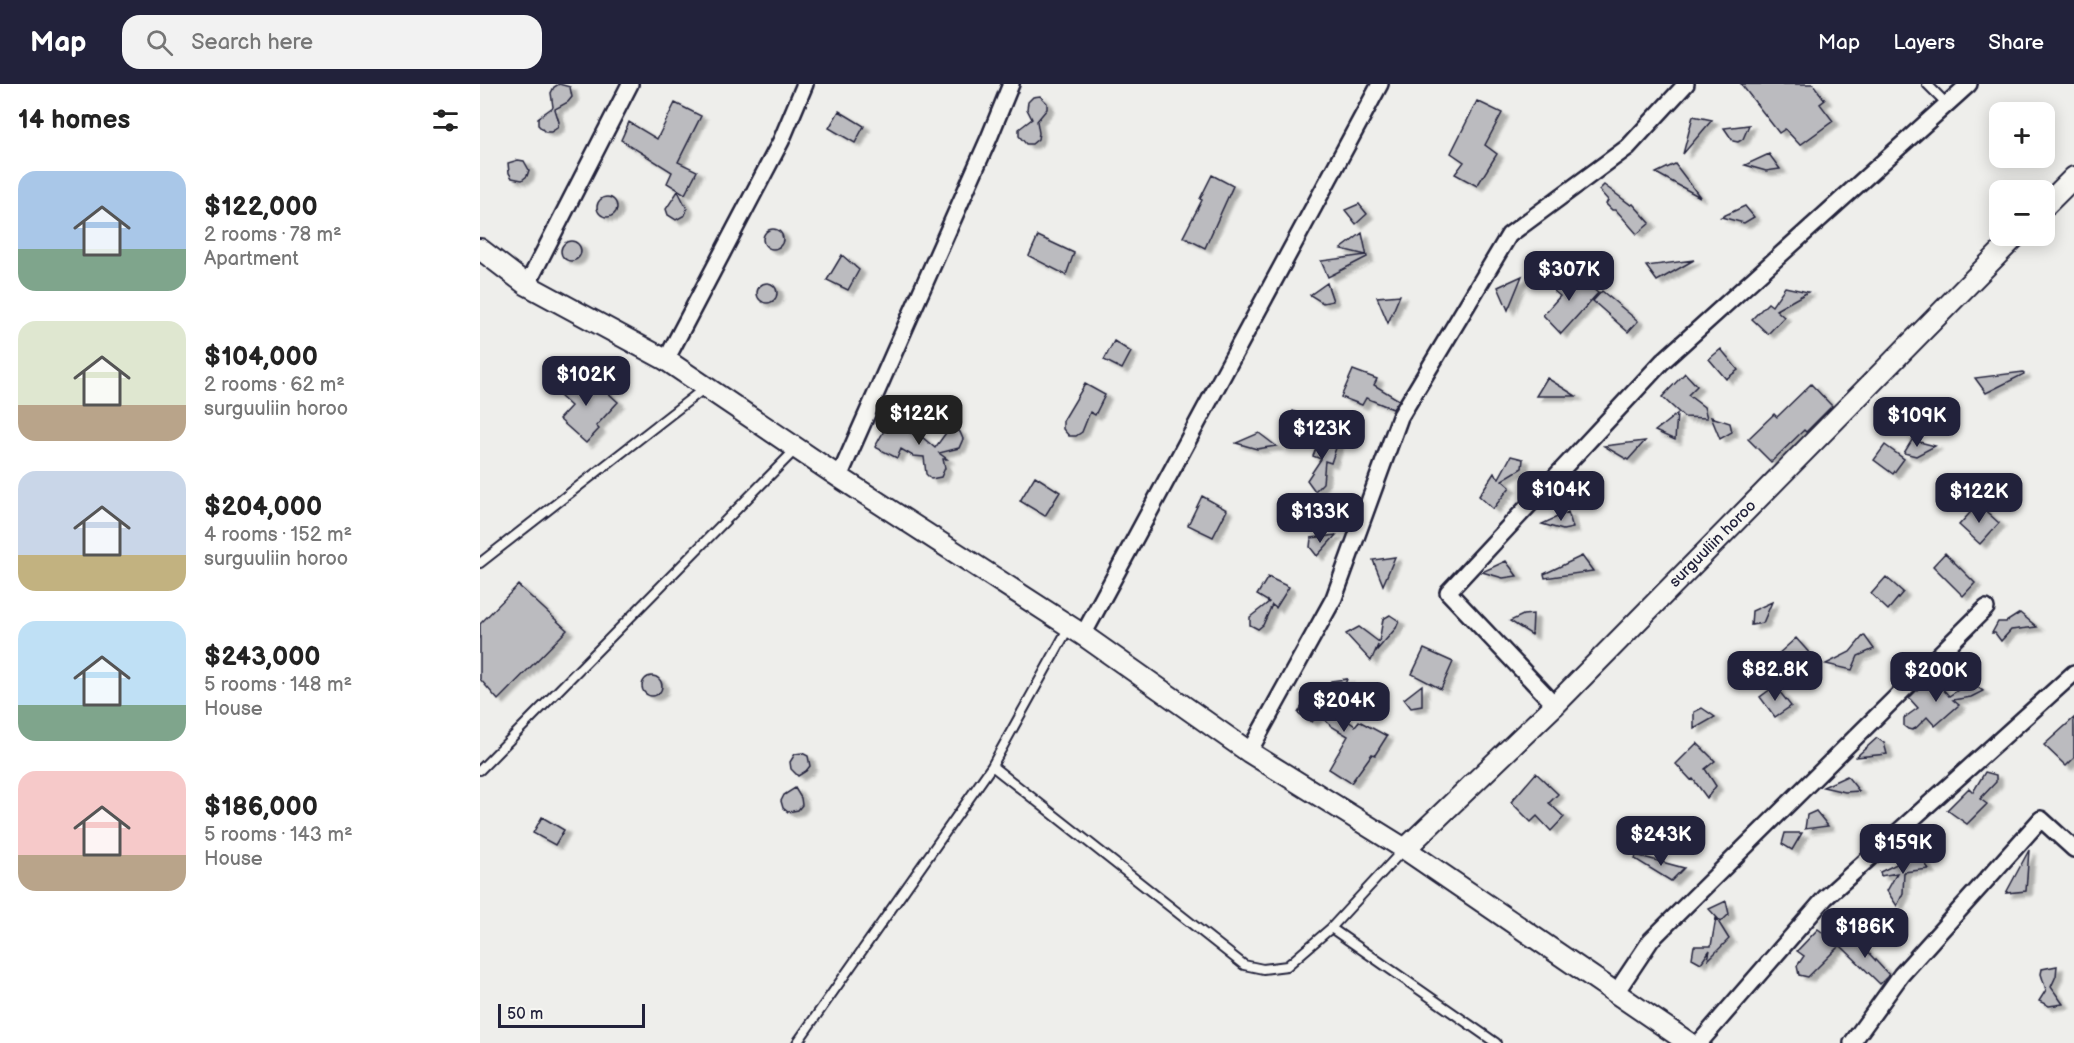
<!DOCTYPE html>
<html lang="en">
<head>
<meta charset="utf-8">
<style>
	:root { --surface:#fff; --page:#f2f2f2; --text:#222; --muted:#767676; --accent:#22223b }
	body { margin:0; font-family:"Balsamiq Sans",sans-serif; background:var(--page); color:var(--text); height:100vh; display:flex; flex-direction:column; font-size:22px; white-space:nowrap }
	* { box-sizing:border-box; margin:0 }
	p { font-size:20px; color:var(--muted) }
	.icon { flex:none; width:33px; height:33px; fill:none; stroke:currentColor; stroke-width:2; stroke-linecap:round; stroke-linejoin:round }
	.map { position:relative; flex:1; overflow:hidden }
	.drawer { display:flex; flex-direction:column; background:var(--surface); width:480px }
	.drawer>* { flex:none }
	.fabs { position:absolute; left:1509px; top:18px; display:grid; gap:12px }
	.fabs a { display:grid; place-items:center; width:66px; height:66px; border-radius:12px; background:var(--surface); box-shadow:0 3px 15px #0003; font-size:30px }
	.scale { position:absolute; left:18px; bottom:15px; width:147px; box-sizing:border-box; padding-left:6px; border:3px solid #22223b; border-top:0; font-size:16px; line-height:21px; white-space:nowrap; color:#22223b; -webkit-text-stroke:4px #f6f6f2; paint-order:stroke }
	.price { position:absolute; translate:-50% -51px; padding:0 14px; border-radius:12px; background:var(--accent); color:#fff; font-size:20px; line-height:39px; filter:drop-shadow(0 2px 3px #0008) }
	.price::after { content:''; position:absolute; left:50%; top:36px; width:18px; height:14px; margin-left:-9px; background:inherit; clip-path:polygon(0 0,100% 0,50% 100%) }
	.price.selected { background:#222; color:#fff }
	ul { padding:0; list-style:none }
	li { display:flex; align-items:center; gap:18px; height:150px; padding:0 18px }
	li span { display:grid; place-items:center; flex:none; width:168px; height:120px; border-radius:18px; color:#555 }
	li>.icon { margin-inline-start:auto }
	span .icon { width:72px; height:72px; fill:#fffc; stroke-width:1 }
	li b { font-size:26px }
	h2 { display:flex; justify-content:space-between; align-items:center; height:72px; padding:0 18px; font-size:26px }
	header { display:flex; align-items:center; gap:36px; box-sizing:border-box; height:84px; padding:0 30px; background:var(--accent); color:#fff }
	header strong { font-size:28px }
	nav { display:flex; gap:33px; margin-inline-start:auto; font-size:21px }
	.search { width:420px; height:54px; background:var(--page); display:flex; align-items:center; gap:15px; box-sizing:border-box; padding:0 21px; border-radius:18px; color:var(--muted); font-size:22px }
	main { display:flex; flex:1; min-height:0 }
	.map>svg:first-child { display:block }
	.building { fill:#bbbbbf; stroke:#22223b; stroke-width:1.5; filter:url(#shadow) }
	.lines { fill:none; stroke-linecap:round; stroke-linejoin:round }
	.service-casing { stroke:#22223b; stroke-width:12 }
	.minor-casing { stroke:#22223b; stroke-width:20 }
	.tertiary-casing { stroke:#22223b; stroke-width:24 }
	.service { stroke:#f6f6f2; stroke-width:8 }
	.minor { stroke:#f6f6f2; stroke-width:15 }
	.tertiary { stroke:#f6f6f2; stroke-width:20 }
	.labels { text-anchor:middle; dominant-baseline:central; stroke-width:5; stroke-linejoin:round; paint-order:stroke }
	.street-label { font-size:16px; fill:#22223b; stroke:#f6f6f2 }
</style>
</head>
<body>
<header>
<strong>Map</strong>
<div class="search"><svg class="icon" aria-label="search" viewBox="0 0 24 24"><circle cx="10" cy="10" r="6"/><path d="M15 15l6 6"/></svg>Search here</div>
<nav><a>Map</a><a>Layers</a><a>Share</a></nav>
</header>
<main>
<section class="drawer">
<h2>14 homes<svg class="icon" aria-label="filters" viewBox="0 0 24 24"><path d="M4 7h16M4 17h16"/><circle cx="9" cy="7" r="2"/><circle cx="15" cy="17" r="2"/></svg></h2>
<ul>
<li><span style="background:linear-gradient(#a9c7e8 65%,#7fa58c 0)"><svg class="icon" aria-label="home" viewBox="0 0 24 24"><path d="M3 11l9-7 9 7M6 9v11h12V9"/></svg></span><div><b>$122,000</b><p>2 rooms · 78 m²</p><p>Apartment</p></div></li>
<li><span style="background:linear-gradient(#dfe7d0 70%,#b9a48a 0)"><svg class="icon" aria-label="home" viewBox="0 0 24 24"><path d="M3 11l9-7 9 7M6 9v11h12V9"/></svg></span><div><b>$104,000</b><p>2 rooms · 62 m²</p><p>surguuliin horoo</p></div></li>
<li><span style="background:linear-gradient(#c9d6e8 70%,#c2b280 0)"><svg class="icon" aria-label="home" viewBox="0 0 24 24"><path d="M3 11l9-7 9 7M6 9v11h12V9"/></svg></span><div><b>$204,000</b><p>4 rooms · 152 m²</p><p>surguuliin horoo</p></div></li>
<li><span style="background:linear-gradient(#bfe0f5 70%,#7fa58c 0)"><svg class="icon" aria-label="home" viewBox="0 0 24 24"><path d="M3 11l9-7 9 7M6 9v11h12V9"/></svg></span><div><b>$243,000</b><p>5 rooms · 148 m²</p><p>House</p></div></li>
<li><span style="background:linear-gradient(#f6c9c9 70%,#b9a48a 0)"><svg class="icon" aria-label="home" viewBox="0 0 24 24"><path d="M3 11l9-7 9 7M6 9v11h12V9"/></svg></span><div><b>$186,000</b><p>5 rooms · 143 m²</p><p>House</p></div></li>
</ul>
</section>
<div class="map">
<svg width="1594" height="959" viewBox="0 0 1594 959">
	<defs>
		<filter id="shadow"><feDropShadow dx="6" dy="4" stdDeviation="1.5" flood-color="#0004"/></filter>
	</defs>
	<rect width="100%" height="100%" fill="#eeeeeb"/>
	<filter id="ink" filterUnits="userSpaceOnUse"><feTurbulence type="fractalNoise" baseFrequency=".0167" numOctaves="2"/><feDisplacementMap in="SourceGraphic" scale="12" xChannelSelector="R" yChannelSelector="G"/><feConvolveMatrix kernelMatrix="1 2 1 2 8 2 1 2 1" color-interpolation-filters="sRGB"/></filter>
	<g filter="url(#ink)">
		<path class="building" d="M 79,0 L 90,3 L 92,13 L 88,18 L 75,25 L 79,38 L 77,44 L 71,48 L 65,48 L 58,41 L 58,34 L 73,23 L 71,9 L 74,3 Z
			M 1261,0 L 1333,0 L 1345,16 L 1340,20 L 1353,37 L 1320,61 L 1305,45 L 1299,49 Z
			M 560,12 L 567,19 L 567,25 L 557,37 L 559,49 L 558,55 L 552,60 L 546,60 L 539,52 L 539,45 L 552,35 L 547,25 L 548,18 L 553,13 Z
			M 997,17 L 1022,29 L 1005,61 L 1017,70 L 997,102 L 975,90 L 984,78 L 971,69 Z
			M 195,19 L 221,32 L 198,78 L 217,87 L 205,110 L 187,99 L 192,88 L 141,56 L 149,38 L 177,55 Z
			M 359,27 L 384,42 L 375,59 L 349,44 Z
			M 1213,32 L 1232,36 L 1203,70 Z
			M 1269,41 L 1263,55 L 1258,58 L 1253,57 L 1244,44 Z
			M 1289,70 L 1300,85 L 1286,87 L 1265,81 Z
			M 38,76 L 44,77 L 49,86 L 47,92 L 42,96 L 32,94 L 29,89 L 28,79 Z
			M 1195,80 L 1220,113 L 1176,89 Z
			M 732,91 L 753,102 L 725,164 L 703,153 L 722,116 L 720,115 Z
			M 1124,101 L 1151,121 L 1153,120 L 1170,139 L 1157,150 L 1136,126 L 1132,126 L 1126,120 L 1128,116 L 1119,106 Z
			M 198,107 L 207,125 L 205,131 L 196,136 L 188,131 L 186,125 Z
			M117 123a10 10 0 1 1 20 0a10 10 0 1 1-20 0Z
			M 879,120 L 887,130 L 876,140 L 865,126 Z
			M 1265,122 L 1274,133 L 1264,139 L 1241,133 Z
			M283 155a10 10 0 1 1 20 0a10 10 0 1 1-20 0Z
			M 882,149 L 887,173 L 848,193 L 841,177 L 886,171 L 861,165 Z
			M 558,152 L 594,169 L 586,191 L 549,172 Z
			M81 167a10 10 0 1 1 20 0a10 10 0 1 1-20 0Z
			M 362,171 L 379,186 L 368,206 L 347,196 Z
			M 1214,176 L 1177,197 L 1166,182 Z
			M 1091,187 L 1118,209 L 1081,250 L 1063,231 L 1080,212 L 1074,207 Z
			M 1042,192 L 1028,226 L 1018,203 Z
			M277 209a10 10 0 1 1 20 0a10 10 0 1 1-20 0Z
			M 847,199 L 853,217 L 843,219 L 830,211 Z
			M 1305,203 L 1328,208 L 1296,226 L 1304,233 L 1288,250 L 1272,235 L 1288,219 L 1292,222 Z
			M 1122,207 L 1158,237 L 1148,248 L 1113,217 Z
			M 920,211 L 908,239 L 897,213 Z
			M 634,257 L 651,268 L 642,285 L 624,276 Z
			M 1241,265 L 1258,286 L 1246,295 L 1229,275 Z
			M 873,286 L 897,295 L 894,301 L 919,316 L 913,325 L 886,314 L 882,321 L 861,313 Z
			M 102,288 L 110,296 L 112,294 L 138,318 L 116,342 L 119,345 L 106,359 L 79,335 L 91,322 L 80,312 Z
			M 1543,288 L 1544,290 L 1506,309 L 1495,294 Z
			M 1205,289 L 1217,302 L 1208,311 L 1224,323 L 1227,334 L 1204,333 L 1182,313 Z
			M 1067,294 L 1096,312 L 1056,312 Z
			M 605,300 L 625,311 L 615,331 L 610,328 L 602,348 L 596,352 L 589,352 L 583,345 L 583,337 Z
			M 1331,300 L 1352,322 L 1326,348 L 1324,346 L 1291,378 L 1268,355 L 1294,330 L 1297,333 Z
			M 813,327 L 837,340 L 828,359 L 803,345 Z
			M 1197,330 L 1195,356 L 1175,347 Z
			M 1231,333 L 1250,339 L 1252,348 L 1240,355 Z
			M 411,334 L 431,344 L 428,348 L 442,353 L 455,364 L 468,346 L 475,345 L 480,348 L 483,355 L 479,364 L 459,369 L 467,375 L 463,375 L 465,384 L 461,393 L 451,395 L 446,390 L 444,373 L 433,372 L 421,365 L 417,374 L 395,363 Z
			M 779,349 L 796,362 L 777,365 L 756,359 Z
			M 841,352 L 858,358 L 851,379 L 845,377 L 843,399 L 835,407 L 827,396 L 841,375 L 833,372 Z
			M 1432,356 L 1455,362 L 1436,372 L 1424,369 Z
			M 1165,357 L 1148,376 L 1124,362 Z
			M 1405,361 L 1424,375 L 1413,390 L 1394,376 Z
			M 1031,372 L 1043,375 L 1042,384 L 1022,396 L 1030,403 L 1013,425 L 999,412 L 1014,389 L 1019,394 Z
			M 555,392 L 580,408 L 565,432 L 540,417 Z
			M 722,412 L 747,426 L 733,453 L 708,441 Z
			M 1498,420 L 1519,439 L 1500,460 L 1479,441 Z
			M 1088,428 L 1093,444 L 1083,446 L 1062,440 Z
			M 856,451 L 837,472 L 830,463 L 831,454 Z
			M 1465,469 L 1495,499 L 1483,512 L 1453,482 Z
			M 1102,472 L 1113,487 L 1065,494 L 1064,490 Z
			M 915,473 L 903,501 L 893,476 Z
			M 1026,477 L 1037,492 L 1023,494 L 1002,488 Z
			M 788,493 L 809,503 L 796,524 L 792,521 L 783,541 L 778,545 L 770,541 L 770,533 L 789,518 L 777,511 Z
			M 1406,493 L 1423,508 L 1408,526 L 1391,510 Z
			M 38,501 L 87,546 L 18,616 L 0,595 L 0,540 Z
			M 1292,518 L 1283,539 L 1271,541 L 1272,527 Z
			M 1540,529 L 1557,543 L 1531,546 L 1521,557 L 1515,549 L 1512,549 L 1518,538 L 1526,538 Z
			M 1053,530 L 1052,551 L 1030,537 L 1043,531 Z
			M 910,531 L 919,537 L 916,544 L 897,566 L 898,561 L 891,577 L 866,550 L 879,543 L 899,558 L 903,535 Z
			M 1384,551 L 1394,565 L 1378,572 L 1372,586 L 1346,580 L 1370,568 Z
			M 1316,554 L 1332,572 L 1313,590 L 1297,571 Z
			M 944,565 L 973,578 L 961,605 L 932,590 Z
			M162 602a10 10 0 1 1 20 0a10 10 0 1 1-20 0Z
			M 1451,592 L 1469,612 L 1490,598 L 1503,607 L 1491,613 L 1473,616 L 1479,621 L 1455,642 L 1447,633 L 1436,644 L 1432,646 L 1428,645 L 1424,642 L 1424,634 L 1438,624 L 1429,614 Z
			M 867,595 L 862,608 L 848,622 L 875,642 L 879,637 L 907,652 L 895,671 L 892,670 L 871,699 L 849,685 L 868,652 L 851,642 L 839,630 L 832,638 L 818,629 L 830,608 L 841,615 L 851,597 Z
			M 942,601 L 942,622 L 931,624 L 924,615 Z
			M 1295,602 L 1311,622 L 1295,633 L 1280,613 Z
			M 1222,624 L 1235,633 L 1214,645 L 1214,628 Z
			M 1594,634 L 1594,674 L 1586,682 L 1564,661 Z
			M 1397,654 L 1404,659 L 1407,670 L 1376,673 Z
			M 1217,659 L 1235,677 L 1225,685 L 1236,702 L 1227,714 L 1213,695 L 1211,696 L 1196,680 Z
			M 322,669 L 328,672 L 330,682 L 326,687 L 318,692 L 311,685 L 310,678 L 315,670 Z
			M 1505,688 L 1516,691 L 1516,698 L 1500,715 L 1507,720 L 1487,740 L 1467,726 L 1489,704 L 1493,708 Z
			M 1056,689 L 1078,710 L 1069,719 L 1084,733 L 1071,747 L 1057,732 L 1051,738 L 1031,718 Z
			M 1367,692 L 1379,707 L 1365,708 L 1343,703 Z
			M 315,704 L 321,714 L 322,721 L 318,726 L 308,728 L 303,724 L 301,717 L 304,711 Z
			M 1336,727 L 1348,742 L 1325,745 L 1327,731 Z
			M 62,733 L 84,746 L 75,761 L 53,749 Z
			M 1305,749 L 1322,749 L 1312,766 L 1302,760 Z
			M 1549,766 L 1546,807 L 1526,809 Z
			M 1438,770 L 1449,785 L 1424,788 L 1423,809 L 1417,822 L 1407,807 L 1417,789 L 1401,792 L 1400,788 L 1423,777 L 1426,773 L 1425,776 Z
			M 1156,771 L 1204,784 L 1191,797 L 1155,775 Z
			M 1246,817 L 1249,830 L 1241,838 L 1229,825 Z
			M 1236,834 L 1249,855 L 1228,876 L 1230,866 L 1221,879 L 1212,874 L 1214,862 L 1231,862 Z
			M 1338,845 L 1360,861 L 1328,893 L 1319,891 L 1317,882 L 1324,872 L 1317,867 Z
			M 1372,851 L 1409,891 L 1400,900 L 1360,861 Z
			M 1577,882 L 1576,892 L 1571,903 L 1583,920 L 1569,922 L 1559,917 L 1566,906 L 1561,890 L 1562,885 Z"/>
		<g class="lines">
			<g class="service-casing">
				<path id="service" d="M 1447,0 L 1467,20
					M 0,479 L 226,303
					M 512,682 L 764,881 L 783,885 L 807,882 L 851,844 L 923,766
					M 0,686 L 317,364
					M 851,844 L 1016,959
					M 317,959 L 512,682 L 589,543"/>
			</g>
			<g class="minor-casing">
				<path id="minor" d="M 47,201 L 150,0
					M 186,276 L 301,57 L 325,0
					M 359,393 L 509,54 L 531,0
					M 603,551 L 900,0
					M 1075,621 L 968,508 L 1182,278 L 1489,0
					M 769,668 L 854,514 L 920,333 L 1029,151 L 1148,63 L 1206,0
					M 1135,910 L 1171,856 L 1506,524
					M 1219,959 L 1345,814 L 1594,589
					M 1372,959 L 1421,891 L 1561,735 L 1594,765"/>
			</g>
			<g class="tertiary-casing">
				<path id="tertiary" d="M 1564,123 L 1594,93
					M 0,165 L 47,201 L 186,276 L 359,393 L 603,551 L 769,668 L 925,765 L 1209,959
					M 925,765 L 1075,621 L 1536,152"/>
			</g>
			<use href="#service" class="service"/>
			<use href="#minor" class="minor"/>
			<use href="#tertiary" class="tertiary"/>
		</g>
	</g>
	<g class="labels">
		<g class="street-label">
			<text transform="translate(1233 460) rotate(-45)">surguuliin horoo</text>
		</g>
	</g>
</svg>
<div class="fabs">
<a>+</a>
<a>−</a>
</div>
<div class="scale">50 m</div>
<b class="price" style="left:1089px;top:218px">$307K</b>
<b class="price" style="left:106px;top:323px">$102K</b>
<b class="price selected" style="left:439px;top:362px">$122K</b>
<b class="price" style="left:1437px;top:364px">$109K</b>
<b class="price" style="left:842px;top:377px">$123K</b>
<b class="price" style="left:1081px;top:438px">$104K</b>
<b class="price" style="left:1499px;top:440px">$122K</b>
<b class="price" style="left:840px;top:460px">$133K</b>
<b class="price" style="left:1295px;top:618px">$82.8K</b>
<b class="price" style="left:1456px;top:619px">$200K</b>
<b class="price" style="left:864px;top:649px">$204K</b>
<b class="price" style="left:1181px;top:783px">$243K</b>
<b class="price" style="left:1423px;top:791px">$159K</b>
<b class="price" style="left:1385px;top:875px">$186K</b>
</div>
</main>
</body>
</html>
